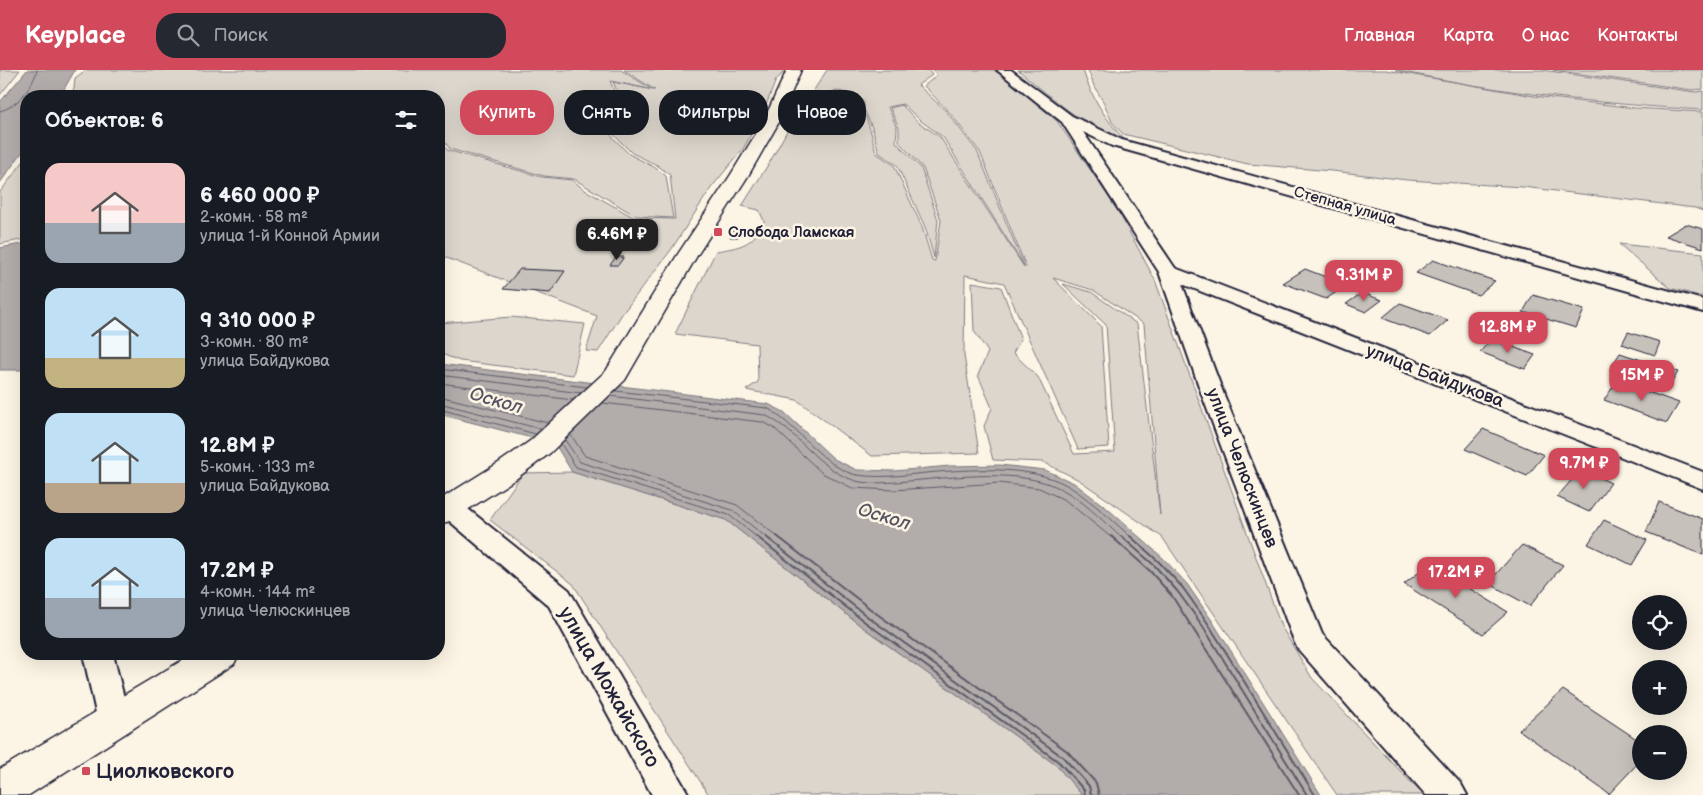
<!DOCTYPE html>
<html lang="ru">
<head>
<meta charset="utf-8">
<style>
	:root { --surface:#171b24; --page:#242831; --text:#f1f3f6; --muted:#9ea1a6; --accent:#d1495b }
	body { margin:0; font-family:"Balsamiq Sans",sans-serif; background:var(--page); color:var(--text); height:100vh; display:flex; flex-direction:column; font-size:19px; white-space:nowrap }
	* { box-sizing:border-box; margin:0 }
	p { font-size:16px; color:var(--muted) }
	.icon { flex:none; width:28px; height:28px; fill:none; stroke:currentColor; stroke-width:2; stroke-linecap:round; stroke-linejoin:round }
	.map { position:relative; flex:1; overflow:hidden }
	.details { position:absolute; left:20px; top:20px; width:425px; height:570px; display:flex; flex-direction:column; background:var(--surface); border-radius:20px; box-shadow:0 5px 20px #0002 }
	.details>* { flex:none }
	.hud { position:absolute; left:460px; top:20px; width:475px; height:45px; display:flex; gap:10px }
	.fabs { position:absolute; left:1632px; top:525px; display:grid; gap:10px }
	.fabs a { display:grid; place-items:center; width:55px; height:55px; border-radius:50%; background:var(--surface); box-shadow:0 5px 20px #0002; font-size:25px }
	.price { position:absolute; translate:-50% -42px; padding:0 11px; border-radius:10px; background:var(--accent); color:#fff; font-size:16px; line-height:32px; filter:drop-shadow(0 1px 2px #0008) }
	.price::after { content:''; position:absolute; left:50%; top:30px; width:15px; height:11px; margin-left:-8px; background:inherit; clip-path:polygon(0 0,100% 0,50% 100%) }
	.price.selected { background:#222; color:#fff }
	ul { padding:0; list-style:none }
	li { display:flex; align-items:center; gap:15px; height:125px; padding:0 25px }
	li span { display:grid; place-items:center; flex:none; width:140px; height:100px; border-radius:15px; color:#555 }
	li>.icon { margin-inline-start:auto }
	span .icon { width:60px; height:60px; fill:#fffc; stroke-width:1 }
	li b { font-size:21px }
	h2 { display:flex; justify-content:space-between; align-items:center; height:60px; padding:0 25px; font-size:21px }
	.chip { padding:0 18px; border-radius:20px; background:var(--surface); box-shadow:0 5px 20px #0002; font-size:18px; line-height:45px }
	.chip.selected { background:var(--accent); color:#fff }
	header { display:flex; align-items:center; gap:30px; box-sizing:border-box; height:70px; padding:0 25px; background:var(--accent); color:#fff }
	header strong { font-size:24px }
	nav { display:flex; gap:28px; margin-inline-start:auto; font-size:18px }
	.search { width:350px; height:45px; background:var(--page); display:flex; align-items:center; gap:12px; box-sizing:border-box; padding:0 18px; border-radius:20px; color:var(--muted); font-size:19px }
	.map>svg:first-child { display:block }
	.green { fill:#dcd6cc; stroke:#7f7c84 }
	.water { fill:#b2adab; stroke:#78757e }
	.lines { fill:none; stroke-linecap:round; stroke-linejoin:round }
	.shore-far1 { stroke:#5c5a68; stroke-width:1 }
	.shore { stroke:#5c5a68; stroke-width:2 }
	.building { fill:#c6c1bb; stroke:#22223b }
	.minor-casing { stroke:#22223b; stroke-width:4 }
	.secondary-casing { stroke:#22223b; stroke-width:3 }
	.minor { fill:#fcf5e5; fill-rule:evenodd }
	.secondary { fill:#fcf5e5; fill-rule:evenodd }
	.poi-dot { fill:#d1495b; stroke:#fcf5e5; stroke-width:2 }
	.labels { text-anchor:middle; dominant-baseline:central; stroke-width:5; stroke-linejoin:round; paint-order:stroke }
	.far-street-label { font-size:15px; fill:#22223b; stroke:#fcf5e5 }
	.far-poi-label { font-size:15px; font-weight:bold; fill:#22223b; stroke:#fcf5e5; text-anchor:start }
	.street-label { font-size:18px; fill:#22223b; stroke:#fcf5e5 }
	.water-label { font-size:19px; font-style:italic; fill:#545362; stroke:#fcf5e5 }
	.near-street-label { font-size:21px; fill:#22223b; stroke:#fcf5e5 }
	.near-poi-label { font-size:21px; font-weight:bold; fill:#22223b; stroke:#fcf5e5; text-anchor:start }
</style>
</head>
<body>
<header>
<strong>Keyplace</strong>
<div class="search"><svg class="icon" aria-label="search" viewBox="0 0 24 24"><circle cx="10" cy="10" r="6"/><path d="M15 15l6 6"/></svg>Поиск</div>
<nav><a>Главная</a><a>Карта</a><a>О нас</a><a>Контакты</a></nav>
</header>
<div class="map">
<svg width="1703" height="725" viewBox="0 0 1703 725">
	<rect width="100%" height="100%" fill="#fcf5e5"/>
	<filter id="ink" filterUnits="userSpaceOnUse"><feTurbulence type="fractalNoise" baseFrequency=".02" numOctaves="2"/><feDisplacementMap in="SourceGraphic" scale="10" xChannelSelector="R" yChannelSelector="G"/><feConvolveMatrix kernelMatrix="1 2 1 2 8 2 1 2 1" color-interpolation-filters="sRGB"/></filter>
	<g filter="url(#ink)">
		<path class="green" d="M 0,0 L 20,0 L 0,25 Z
			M 86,0 L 621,0 L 653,20 L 610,11 L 617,27 L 601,47 L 600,54 L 629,84 L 654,97 L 666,106 L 673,148 L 636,146 L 574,109 L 544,106 L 450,79 L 439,64 L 439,26 L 70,26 L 74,19 L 75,8 Z
			M 624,0 L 786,0 L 776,10 L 763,43 L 743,79 L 711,118 L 671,180 L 622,244 L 598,282 L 586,281 L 597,246 L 439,185 L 439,69 L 447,80 L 542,107 L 572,110 L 585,120 L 635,148 L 675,149 L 670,105 L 657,95 L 632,83 L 603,54 L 604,47 L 619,26 L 613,12 L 655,20 Z
			M 827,0 L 928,0 L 932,5 L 918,15 L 947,42 L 977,81 L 1024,196 L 943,67 L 921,51 L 903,34 L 888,37 L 897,58 L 896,72 L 921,98 L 938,150 L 934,188 L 925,157 L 897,95 L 879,83 L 873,60 L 864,39 L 864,32 L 853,24 C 865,38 872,64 876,83 L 894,95 L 922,157 L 932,190 L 935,191 L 941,150 L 923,98 L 899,72 L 899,58 L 890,38 L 902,35 L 918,52 L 940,67 L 1024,197 L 1026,197 L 980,82 L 950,43 L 924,16 L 937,5 L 933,0 L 993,0 L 1001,4 L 1057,51 L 1117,139 L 1155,210 L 1281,556 L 1312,608 L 1423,725 L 1337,725 L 1162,467 L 1079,410 L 1043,392 L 993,390 L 984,356 L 992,338 L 978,305 L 988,282 L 974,261 L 972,212 L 1001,217 L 1021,269 L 1013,283 L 1038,307 L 1074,384 L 1115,382 L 1106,255 L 1063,214 L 1091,222 L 1137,254 L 1160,445 L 1144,254 L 1093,220 L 1053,208 L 1101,256 L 1109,377 L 1078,379 L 1004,213 L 965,205 L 964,285 L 979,383 L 872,386 L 797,330 L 746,320 L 758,312 L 757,274 L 675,264 L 716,181 C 740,177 753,176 764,151 L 759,140 L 742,136 L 771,90 L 804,30 C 814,22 834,22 847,23 L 838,21 L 810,26 Z
			M 1018,0 L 1083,0 C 1091,27 1106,50 1125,70 C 1084,58 1051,27 1018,0 Z
			M 1088,0 L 1386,0 L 1534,26 L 1635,38 L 1703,42 L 1703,141 L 1695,138 L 1523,117 L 1407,110 L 1332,101 L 1248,94 L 1123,64 L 1112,52 L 1104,33 L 1094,16 Z
			M 1395,0 L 1542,0 L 1695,22 L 1703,21 L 1703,40 C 1599,34 1496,22 1395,0 Z
			M 1553,0 L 1703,0 L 1703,19 L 1692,20 Z
			M 26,88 L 26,169 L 0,174 L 0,122 Z
			M 1619,174 L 1703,183 L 1703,227 L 1670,218 Z
			M 511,247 L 585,254 L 573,305 L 460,291 L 439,283 L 439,253 Z
			M 572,402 L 726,450 L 861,556 L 1056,695 L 1082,725 L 709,725 L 573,514 L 490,450 L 523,403 Z"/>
		<path class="water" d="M 27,0 L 75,0 L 60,26 L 26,26 L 26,77 L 0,113 L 0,32 Z
			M 26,173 L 26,300 L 0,300 L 0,178 Z
			M 439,294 L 768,334 L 784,342 L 834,389 L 857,400 L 894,401 L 950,396 L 1000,395 L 1045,400 L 1074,413 L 1108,439 L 1163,488 L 1187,514 L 1211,549 L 1321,725 L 1082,725 L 1056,695 L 861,556 L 726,450 L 572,402 L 555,374 L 439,344 Z"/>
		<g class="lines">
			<path class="shore-far1" d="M 0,41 C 17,37 33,17 37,0
				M 439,299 L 587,317
				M 439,305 L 581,323
				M 439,313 L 573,330
				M 616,321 L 767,338 C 796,354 826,400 857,405 C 883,409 911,404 937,402 C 978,399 1038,395 1073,419 C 1094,433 1113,451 1132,468
				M 439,326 L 548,353
				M 610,326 L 765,345 C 798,361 817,398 853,410 C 867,416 904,411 921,410 C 965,406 1031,398 1070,424 C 1089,436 1105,453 1122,468
				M 439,333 L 541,359
				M 603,333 L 762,352 L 773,357 L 822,403 L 852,418 L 894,420 L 999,413 L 1039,418 L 1065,430 L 1112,468
				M 439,339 L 536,364
				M 571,365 L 585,386 L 737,435 L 779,468
				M 565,370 L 580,392 L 732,440 L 767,468
				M 561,374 L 576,397 L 729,445 L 758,468"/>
			<path class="shore" d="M 756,466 L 865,552 L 1059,692 L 1084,720 L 1085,725
				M 765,466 L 868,547 L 1063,687 L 1089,716 L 1091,725
				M 777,466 L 873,541 L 1067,681 L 1096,713 L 1099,725
				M 1111,466 L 1150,501 L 1172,526 L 1299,725
				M 1121,466 L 1155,496 L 1178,522 L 1202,555 L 1307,725
				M 1130,466 L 1159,492 L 1183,518 L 1207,552 L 1315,725"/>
		</g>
		<path class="building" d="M 1686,154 L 1703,159 L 1703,178 L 1666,166 Z
			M 734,160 L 741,160 L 738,167 L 730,167 Z
			M 616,187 L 624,187 L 618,195 L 610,195 Z
			M 1433,190 L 1495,211 L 1478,225 L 1416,203 Z
			M 520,199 L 565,201 L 550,223 L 503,219 Z
			M 1305,199 L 1347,215 L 1326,229 L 1283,213 Z
			M 1362,223 L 1382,230 L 1366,242 L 1346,234 Z
			M 1533,225 L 1584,240 L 1576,258 L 1523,242 Z
			M 1400,233 L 1448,250 L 1430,266 L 1382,248 Z
			M 1628,262 L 1660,272 L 1655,285 L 1622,274 Z
			M 1491,269 L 1535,285 L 1525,299 L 1480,282 Z
			M 1620,283 L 1678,302 L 1668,319 L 1610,299 Z
			M 1617,311 L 1679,333 L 1667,353 L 1604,330 Z
			M 1483,359 L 1544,385 L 1527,406 L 1465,379 Z
			M 1581,399 L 1611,413 L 1589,442 L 1557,427 Z
			M 1659,432 L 1703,449 L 1703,485 L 1646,462 Z
			M 1604,450 L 1647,470 L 1632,495 L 1588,474 Z
			M 1522,475 L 1563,495 L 1530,536 L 1488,513 Z
			M 1430,494 L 1508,542 L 1483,564 L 1404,514 Z
			M 1563,620 L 1641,672 L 1641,690 L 1609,724 L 1519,660 Z"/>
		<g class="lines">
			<g class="minor-casing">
				<path id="minor" d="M 997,0 L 1011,0 L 1072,46 L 1122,70 L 1703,230 L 1703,242 L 1112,76 L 1083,62 L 1175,198 L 1703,402 L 1703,419 L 1182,214 L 1224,325 L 1322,564 L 1461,714 L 1467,725 L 1426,725 L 1298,579 L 1294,571 L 1202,325 L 1159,202 L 1062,52 Z
					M 449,428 L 458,431 L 569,520 L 689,725 L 652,725 L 549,536 L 440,443 L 439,432 Z
					M 83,584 L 113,584 L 130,652 L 126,662 L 114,666 L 102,662 L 98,652 Z"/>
			</g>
			<g class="secondary-casing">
				<path id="secondary" d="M 787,0 L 801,0 L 779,52 L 748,106 L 698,184 L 625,310 L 550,383 L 517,408 L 450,451 L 439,454 L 439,430 L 497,394 L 530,371 L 606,301 L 678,184 L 730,106 L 763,52 Z
					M 193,584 L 239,584 L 234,594 L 29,725 L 0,725 L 0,699 Z"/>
			</g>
			<use href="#minor" class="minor"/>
			<use href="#secondary" class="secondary"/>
		</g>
	</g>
	<g class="poi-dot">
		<rect x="713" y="157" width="10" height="10" rx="2.5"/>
		<rect x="81" y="696" width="10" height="10" rx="2.5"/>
	</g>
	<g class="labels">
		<g class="far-street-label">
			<text transform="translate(1345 136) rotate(16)">Степная улица</text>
		</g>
		<g class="far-poi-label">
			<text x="728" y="162">Слобода Ламская</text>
		</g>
		<g class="street-label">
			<text transform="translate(1435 306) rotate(21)">улица Байдукова</text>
			<text transform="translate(1242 398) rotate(69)">улица Челюскинцев</text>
		</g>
		<g class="water-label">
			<text transform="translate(496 331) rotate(16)">Оскол</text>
			<text transform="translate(884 447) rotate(17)">Оскол</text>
		</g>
		<g class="near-street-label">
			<text transform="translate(609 617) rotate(60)">улица Можайского</text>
		</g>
		<g class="near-poi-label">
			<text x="96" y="701">Циолковского</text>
		</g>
	</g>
</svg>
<div class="fabs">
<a><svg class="icon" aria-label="locate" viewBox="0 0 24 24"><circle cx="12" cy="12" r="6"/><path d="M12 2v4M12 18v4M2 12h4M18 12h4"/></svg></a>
<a>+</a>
<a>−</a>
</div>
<b class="price selected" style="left:617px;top:191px">6.46M ₽</b>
<b class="price" style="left:1364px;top:232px">9.31M ₽</b>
<b class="price" style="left:1508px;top:284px">12.8M ₽</b>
<b class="price" style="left:1642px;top:332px">15M ₽</b>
<b class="price" style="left:1584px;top:420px">9.7M ₽</b>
<b class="price" style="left:1456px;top:529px">17.2M ₽</b>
<div class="hud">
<a class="chip selected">Купить</a>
<a class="chip">Снять</a>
<a class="chip">Фильтры</a>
<a class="chip">Новое</a>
</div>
<section class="details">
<h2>Объектов: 6<svg class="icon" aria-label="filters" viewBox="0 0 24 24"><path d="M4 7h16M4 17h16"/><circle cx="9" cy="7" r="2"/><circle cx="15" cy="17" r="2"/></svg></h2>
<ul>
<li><span style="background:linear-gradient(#f6c9c9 60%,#9aa5b1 0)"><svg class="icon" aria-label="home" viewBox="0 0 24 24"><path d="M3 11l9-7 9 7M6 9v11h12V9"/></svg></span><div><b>6 460 000 ₽</b><p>2-комн. · 58 m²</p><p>улица 1-й Конной Армии</p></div></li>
<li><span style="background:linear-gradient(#bfe0f5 70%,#c2b280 0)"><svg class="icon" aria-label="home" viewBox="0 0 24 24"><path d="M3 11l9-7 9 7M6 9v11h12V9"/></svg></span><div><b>9 310 000 ₽</b><p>3-комн. · 80 m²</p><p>улица Байдукова</p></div></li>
<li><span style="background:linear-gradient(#bfe0f5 70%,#b9a48a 0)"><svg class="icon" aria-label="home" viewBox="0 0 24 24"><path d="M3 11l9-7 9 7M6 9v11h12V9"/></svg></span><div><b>12.8M ₽</b><p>5-комн. · 133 m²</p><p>улица Байдукова</p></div></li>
<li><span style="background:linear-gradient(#bfe0f5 60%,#9aa5b1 0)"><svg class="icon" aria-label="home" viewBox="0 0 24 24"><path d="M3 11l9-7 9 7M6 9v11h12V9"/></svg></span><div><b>17.2M ₽</b><p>4-комн. · 144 m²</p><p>улица Челюскинцев</p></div></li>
</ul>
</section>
</div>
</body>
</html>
